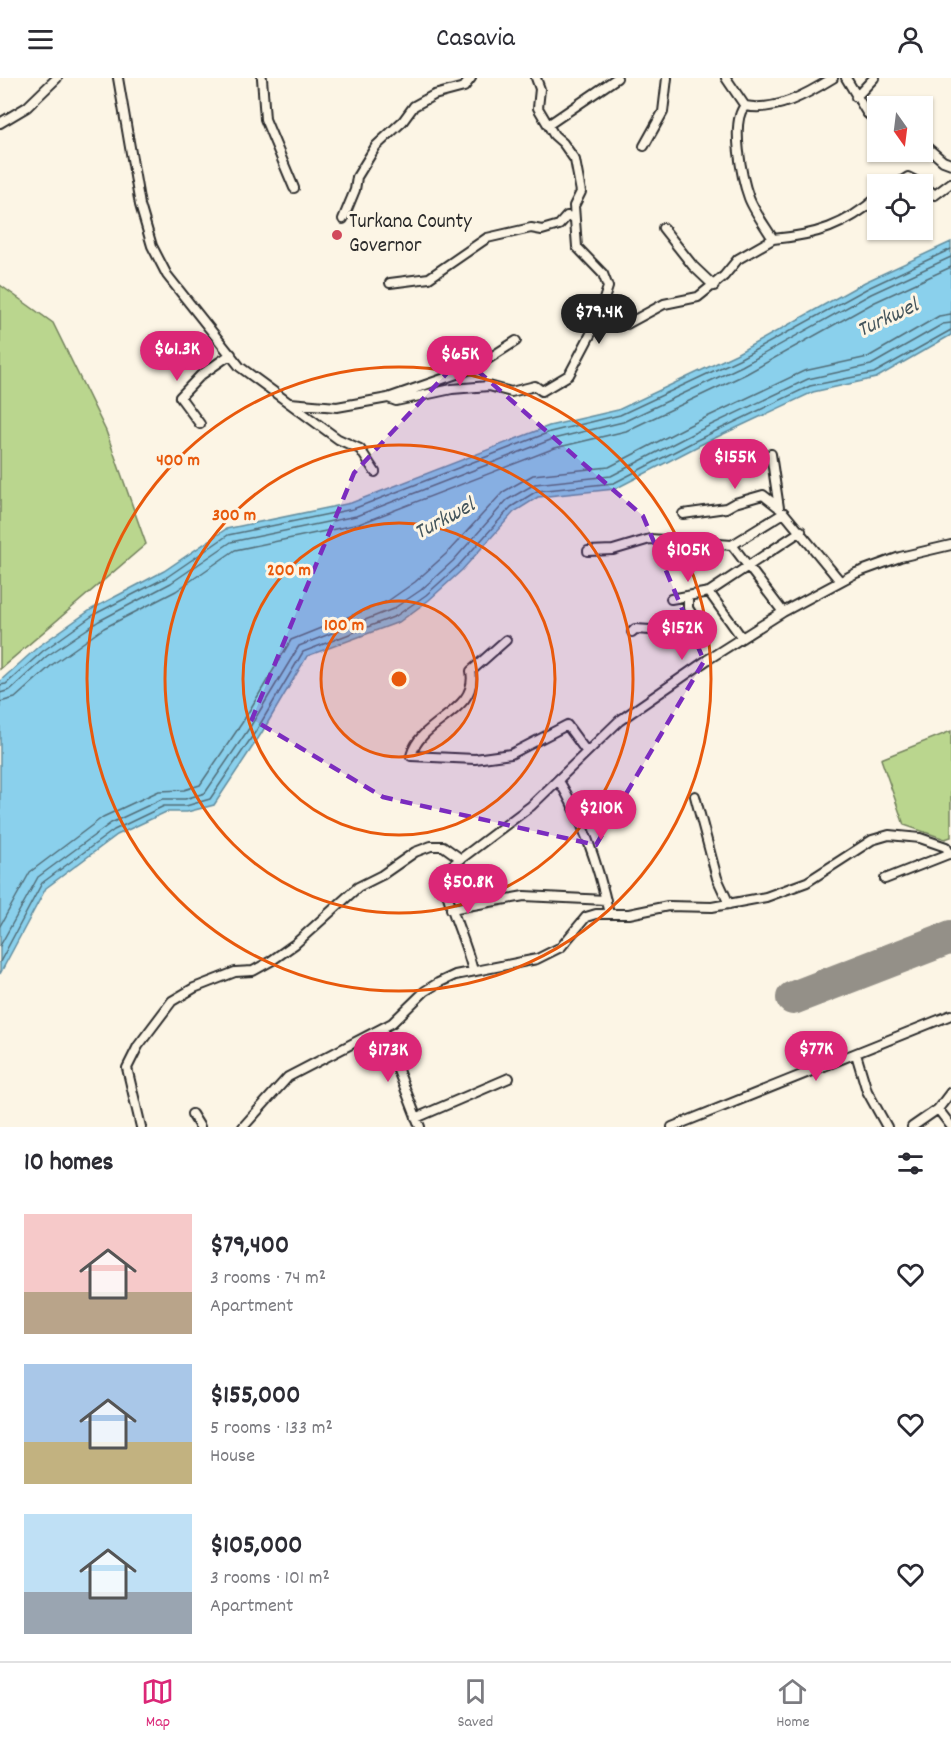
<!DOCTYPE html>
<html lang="en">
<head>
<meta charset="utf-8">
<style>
	:root { --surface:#fff; --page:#f2f2f3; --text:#2b2b33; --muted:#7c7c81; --line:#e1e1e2; --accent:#db2777 }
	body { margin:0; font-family:Dekko,sans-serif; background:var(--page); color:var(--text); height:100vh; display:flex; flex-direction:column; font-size:22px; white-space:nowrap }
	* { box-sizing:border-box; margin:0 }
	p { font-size:20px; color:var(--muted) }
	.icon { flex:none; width:33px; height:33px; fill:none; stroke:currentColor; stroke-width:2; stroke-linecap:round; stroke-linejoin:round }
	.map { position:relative; height:1049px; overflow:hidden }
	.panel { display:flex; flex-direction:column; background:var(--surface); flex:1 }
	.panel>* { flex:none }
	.needle { width:39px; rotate:166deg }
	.fabs { position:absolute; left:867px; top:18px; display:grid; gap:12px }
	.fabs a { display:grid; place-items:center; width:66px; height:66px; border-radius:0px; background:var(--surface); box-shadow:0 2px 4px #0004; font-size:30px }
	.price { position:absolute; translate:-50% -51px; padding:0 14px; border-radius:21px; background:var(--accent); color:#fff; font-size:20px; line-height:39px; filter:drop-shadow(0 2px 3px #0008) }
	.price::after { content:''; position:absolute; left:50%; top:36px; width:18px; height:14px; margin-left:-9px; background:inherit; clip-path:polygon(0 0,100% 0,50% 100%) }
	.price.current { background:#222; color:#fff }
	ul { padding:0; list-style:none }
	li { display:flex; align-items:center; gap:18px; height:150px; padding:0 24px }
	li span { display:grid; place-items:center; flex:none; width:168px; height:120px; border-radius:0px; color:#555 }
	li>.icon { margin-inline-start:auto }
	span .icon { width:72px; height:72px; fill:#fffc; stroke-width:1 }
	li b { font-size:26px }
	h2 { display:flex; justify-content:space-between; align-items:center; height:72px; padding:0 24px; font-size:26px }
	header { display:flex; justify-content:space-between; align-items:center; height:78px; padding:0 24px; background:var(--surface); font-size:27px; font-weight:600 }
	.tab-bar { display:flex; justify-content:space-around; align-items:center; height:84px; border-top:2px solid var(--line); background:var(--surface); font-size:16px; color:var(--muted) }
	.tab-bar a { display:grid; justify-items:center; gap:3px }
	.tab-bar .current { color:var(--accent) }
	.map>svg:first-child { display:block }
	.green { fill:#bad68e; stroke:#72805c; stroke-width:1.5 }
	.water { fill:#8ad0ec; stroke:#648e9f; stroke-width:1.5 }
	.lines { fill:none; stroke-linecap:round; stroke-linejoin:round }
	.shore { stroke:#516d78; stroke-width:1.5 }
	.runway { stroke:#949088; stroke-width:34 }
	.minor-casing { stroke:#2b2b2b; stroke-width:12 }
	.minor { stroke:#fcf5e5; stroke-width:8 }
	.marked { fill:#7b2cbf; fill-opacity:0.2; stroke:#7b2cbf; stroke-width:4.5; stroke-dasharray:12 8; stroke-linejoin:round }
	.ring { fill:none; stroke:#e8590c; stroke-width:3 }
	.poi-dot { fill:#d1495b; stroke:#fcf5e5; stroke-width:2 }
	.labels { text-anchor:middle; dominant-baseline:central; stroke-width:6; stroke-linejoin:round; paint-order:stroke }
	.poi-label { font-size:21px; fill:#2b2b2b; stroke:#fcf5e5; text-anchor:start }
	.water-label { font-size:22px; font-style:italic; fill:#43545b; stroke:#fcf5e5 }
	.centre { fill:#e8590c; stroke:#fcf5e5; stroke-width:3 }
	.ring-label { font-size:18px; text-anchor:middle; font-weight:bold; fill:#e8590c; stroke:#fcf5e5; stroke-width:6; stroke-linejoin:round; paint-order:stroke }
</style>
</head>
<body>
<header><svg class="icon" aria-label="menu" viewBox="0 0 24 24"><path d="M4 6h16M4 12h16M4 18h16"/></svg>Casavia<svg class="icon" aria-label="person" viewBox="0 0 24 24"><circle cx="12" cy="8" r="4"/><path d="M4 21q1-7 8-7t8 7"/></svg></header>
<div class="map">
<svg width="951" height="1049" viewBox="0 0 951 1049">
	<rect width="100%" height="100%" fill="#fcf5e5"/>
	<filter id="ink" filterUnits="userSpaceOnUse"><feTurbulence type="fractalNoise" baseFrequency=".0167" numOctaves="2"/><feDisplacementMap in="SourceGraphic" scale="12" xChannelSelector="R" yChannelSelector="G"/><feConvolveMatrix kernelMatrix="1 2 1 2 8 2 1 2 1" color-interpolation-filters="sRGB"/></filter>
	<g filter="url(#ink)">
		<path class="green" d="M 0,207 L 53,245 L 106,353 L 146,466 L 0,591 Z
			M 951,653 L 951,759 L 945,761 L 904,747 L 881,681 Z"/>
		<path class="water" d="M 951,164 L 951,257 L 876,300 L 813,314 L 700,367 L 615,411 L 538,419 L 514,434 L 462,492 L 429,522 L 399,544 L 307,578 L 261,656 L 214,727 L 187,734 L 166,734 L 117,757 L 46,810 L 0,896 L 0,603 L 39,568 L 92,531 L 164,493 L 226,451 L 351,425 L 549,348 L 618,332 L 736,276 L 865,204 Z"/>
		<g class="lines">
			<path class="shore" d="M 0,607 L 6,606 L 43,573 L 95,536 L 167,499 L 228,457 L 353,431 L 550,354 L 620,337 L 739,281 L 868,210 L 951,171
				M 0,615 L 10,612 L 47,578 L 99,543 L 171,505 L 231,464 L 356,438 L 553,361 L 623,344 L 742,288 L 871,216 L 951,179
				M 0,624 L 15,620 L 53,586 L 104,550 L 176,513 L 235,472 L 359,446 L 555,370 L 626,353 L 746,296 L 875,224 L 951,189
				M 0,848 L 30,794 L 103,739 L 159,713 L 184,712 L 200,707 L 242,645 L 291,562 L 388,523 L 415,504 L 446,476 L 503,414 L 533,397 L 609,389 L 690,347 L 804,293 L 868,279 L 939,238 L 951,236
				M 0,868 L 38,799 L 111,745 L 162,721 L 185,721 L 205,715 L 250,649 L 299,568 L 393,531 L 421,512 L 453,483 L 507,422 L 535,406 L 611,398 L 694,355 L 808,301 L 871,287 L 943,246 L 951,245
				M 0,884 L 42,805 L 114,752 L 164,728 L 186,728 L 210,721 L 256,653 L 303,574 L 396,538 L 426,517 L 458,488 L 511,429 L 537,413 L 614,405 L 697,362 L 810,308 L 874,295 L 951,252"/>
			<path class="runway" d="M 793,920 L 951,859"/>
			<g class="minor-casing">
				<path id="minor" d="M 118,0 L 140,127 L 152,168 L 167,197 L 240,289 L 338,361 L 360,371 L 375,394
					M 262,0 L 265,41 L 294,110
					M 726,0 L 745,28 C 776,34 807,16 833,0
					M 846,0 L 867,35 L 878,44
					M 856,19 L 874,0
					M 745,28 C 730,43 742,101 749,120 C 754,133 765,148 773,161 C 816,157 845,148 878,119
					M 0,45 L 27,29 L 57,0
					M 548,47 L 617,0
					M 922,65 L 943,83 L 951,86
					M 644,68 L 663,34 L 667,0
					M 897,106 L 908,99 L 922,106
					M 922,107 L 935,117 L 951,105
					M 343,141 L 355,112 L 357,99 L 376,68 L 403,43 L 414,28 L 434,17 L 464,9 L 471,0
					M 663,150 L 693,188 L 714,208
					M 390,205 L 429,200 L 487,160 L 531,150 L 542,152 L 559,147 L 567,138 L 574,139
					M 627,246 L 664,226 L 698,219 L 724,198 L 738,181 L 773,161
					M 388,320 L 396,323 L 452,311 L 489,308 L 511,314 L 535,308 L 542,313 L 569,297 L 596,246 L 608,209 L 603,196 L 577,169 L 574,128 L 581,114 L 575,82 L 563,65 L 554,57 L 538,30 L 540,11 L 536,0
					M 290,325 L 337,329 L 388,320 L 474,290 L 516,263
					M 200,346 L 180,319 L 201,297 L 231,276
					M 771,376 L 779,430
					M 683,436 L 726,430 L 735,425 L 763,417 L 777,428
					M 732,467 L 783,534
					M 588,473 L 613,472 L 650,461 L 732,467 L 784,435 L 840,503
					M 709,514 L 742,560
					M 671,521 L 709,514 L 801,453
					M 632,554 L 635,551 L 666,553 L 691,541 L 693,538 L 688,530 L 688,518
					M 506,562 L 471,593 C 479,635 420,641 411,678 L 475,681 L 511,676 L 567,647 L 586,673
					M 559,703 C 584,743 599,790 609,836
					M 695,718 L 717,800 L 729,826
					M 885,801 L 951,775
					M 451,831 L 524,818 L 606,822
					M 473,893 C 465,860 448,829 442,795 L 531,728 L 619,643 L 707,582 L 783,534 L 856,495 L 900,479 L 951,467
					M 382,951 L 420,1049
					M 856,976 L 867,1013 L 887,1049
					M 938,1031 L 951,1048
					M 192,1036 L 200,1049
					M 416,1040 L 509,1000
					M 141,1049 L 127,990 L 138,968 L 172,923 L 194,910 L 235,894 L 253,893 L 271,883 L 295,866 L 358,809 L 382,797 L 415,774 L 431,768 L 443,768 L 461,781
					M 243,1049 L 288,999 L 392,945 L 425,913 L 438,905 L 455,897 L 537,881 L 561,869 L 586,839 L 596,836 L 629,836 L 668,828 L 712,829 L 766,819 L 807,804 L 872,762 L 889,757 L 920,760 L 946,769 L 950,776
					M 672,1049 L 951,937
					M 912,1049 L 938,1031 L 951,1014"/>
			</g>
			<use href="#minor" class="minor"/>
		</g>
	</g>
	<path class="marked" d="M 462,279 L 643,438 L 704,583 L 596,767 L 383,719 L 252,641 L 354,395 Z"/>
	<circle cx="399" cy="601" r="78" fill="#e8590c" fill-opacity=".12"/>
	<g class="ring">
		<circle cx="399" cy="601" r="78"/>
		<circle cx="399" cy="601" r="156"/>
		<circle cx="399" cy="601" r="234"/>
		<circle cx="399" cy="601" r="312"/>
	</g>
	<circle class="poi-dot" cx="337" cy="157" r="6"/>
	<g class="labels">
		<g class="poi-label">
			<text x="349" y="145">Turkana County<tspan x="349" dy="24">Governor</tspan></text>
		</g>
		<g class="water-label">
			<text transform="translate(888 241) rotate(-25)">Turkwel</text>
			<text transform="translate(445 442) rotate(-28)">Turkwel</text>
		</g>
	</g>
	<circle cx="399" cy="601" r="9" class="centre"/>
	<g class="ring-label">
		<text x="178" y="387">400 m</text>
		<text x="234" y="442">300 m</text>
		<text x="289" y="497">200 m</text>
		<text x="344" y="552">100 m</text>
	</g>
</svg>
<div class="fabs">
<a><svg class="needle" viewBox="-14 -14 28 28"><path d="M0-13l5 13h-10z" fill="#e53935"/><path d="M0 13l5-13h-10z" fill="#7c7c81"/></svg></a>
<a><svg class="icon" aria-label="locate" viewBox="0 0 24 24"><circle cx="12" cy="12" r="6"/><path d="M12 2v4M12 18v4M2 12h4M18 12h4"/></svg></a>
</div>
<b class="price current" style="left:599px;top:267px">$79.4K</b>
<b class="price" style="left:177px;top:304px">$61.3K</b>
<b class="price" style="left:460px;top:309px">$65K</b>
<b class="price" style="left:735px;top:412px">$155K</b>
<b class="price" style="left:688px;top:505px">$105K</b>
<b class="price" style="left:682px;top:583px">$152K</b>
<b class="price" style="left:601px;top:763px">$210K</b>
<b class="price" style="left:468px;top:837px">$50.8K</b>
<b class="price" style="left:816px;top:1004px">$77K</b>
<b class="price" style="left:388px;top:1005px">$173K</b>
</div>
<section class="panel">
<h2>10 homes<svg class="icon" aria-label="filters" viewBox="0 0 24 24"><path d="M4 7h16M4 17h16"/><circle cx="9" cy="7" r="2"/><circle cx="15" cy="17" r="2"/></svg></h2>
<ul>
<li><span style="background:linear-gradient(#f6c9c9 65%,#b9a48a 0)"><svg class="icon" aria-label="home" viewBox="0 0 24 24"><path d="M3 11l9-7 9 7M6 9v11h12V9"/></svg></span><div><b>$79,400</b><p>3 rooms · 74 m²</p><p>Apartment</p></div><svg class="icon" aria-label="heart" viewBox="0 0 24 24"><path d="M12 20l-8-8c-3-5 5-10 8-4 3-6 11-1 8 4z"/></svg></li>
<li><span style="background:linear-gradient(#a9c7e8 65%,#c2b280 0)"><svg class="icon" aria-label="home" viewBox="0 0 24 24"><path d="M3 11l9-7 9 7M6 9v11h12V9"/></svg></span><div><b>$155,000</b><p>5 rooms · 133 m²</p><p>House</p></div><svg class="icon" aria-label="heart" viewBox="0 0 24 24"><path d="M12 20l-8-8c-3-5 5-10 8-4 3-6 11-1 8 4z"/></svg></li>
<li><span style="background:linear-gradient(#bfe0f5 65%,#9aa5b1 0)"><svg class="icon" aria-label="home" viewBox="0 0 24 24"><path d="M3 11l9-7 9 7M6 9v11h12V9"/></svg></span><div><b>$105,000</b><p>3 rooms · 101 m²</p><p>Apartment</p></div><svg class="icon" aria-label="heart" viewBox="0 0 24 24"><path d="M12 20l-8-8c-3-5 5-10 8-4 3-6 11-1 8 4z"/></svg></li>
</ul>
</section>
<nav class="tab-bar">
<a class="current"><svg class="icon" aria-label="map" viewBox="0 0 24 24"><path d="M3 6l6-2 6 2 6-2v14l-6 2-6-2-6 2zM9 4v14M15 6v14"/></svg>Map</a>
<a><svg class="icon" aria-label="saved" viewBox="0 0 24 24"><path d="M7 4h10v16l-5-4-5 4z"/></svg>Saved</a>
<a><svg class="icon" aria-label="home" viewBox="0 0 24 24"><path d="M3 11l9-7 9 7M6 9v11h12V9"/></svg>Home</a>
</nav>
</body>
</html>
